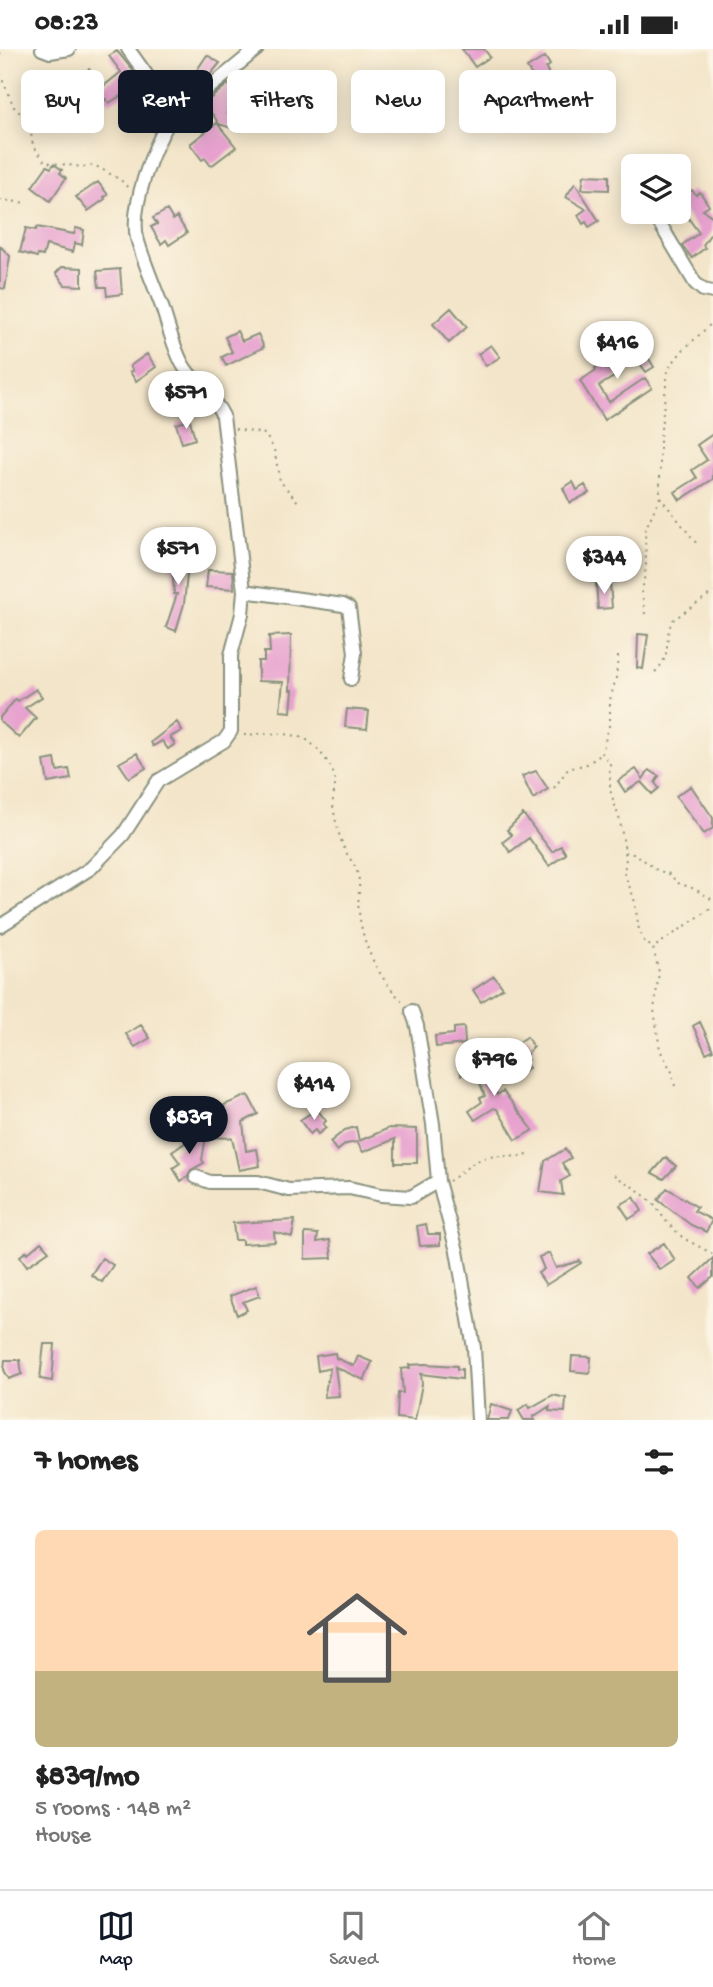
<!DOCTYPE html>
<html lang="en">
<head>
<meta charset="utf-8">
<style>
	:root { --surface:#fff; --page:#f6f6f6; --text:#222; --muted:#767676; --line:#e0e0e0; --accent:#111827 }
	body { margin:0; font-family:"Gochi Hand",sans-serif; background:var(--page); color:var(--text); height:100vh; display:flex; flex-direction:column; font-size:26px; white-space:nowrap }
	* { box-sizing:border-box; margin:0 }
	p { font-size:23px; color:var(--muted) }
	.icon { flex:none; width:38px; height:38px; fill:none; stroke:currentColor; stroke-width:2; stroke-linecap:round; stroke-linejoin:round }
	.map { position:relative; height:1371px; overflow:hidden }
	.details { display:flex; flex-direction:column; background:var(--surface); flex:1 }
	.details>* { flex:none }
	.banner { position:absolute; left:21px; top:21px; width:672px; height:63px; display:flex; gap:14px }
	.controls { position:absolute; left:621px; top:105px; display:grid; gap:14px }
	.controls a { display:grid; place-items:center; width:70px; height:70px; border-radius:10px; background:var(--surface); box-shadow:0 4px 18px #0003; font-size:35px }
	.price { position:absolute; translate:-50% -60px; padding:0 16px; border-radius:24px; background:#fff; color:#222; font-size:23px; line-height:46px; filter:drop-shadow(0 2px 4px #0008) }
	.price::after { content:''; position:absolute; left:50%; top:42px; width:21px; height:16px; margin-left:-10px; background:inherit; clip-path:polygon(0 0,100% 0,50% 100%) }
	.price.current { background:var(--accent); color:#fff }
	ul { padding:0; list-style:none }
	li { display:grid; align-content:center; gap:14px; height:371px; padding:0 35px }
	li+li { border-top:2px solid var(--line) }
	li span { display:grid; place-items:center; height:217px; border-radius:10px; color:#555 }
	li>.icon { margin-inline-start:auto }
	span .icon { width:126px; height:126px; fill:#fffc; stroke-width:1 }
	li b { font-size:30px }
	h2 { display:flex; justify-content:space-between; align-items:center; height:84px; padding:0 35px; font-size:30px }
	.tag { padding:0 24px; border-radius:10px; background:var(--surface); box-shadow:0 4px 18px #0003; font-size:24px; line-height:63px }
	.tag.current { background:var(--accent); color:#fff }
	.status { display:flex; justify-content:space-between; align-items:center; height:49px; padding:0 35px; background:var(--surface); direction:ltr }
	.status svg { height:19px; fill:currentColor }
	.tab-bar { display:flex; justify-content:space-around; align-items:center; height:98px; border-top:2px solid var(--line); background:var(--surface); font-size:19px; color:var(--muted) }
	.tab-bar a { display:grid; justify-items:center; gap:4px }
	.tab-bar .current { color:var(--accent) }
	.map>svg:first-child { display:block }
	.building { fill:#e7a1cf }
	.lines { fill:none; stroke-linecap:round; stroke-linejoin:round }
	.street-casing { stroke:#89917e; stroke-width:16 }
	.path { stroke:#89917e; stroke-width:2; stroke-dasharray:2 5; stroke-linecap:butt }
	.street { stroke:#fff; stroke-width:12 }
</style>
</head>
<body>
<div class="status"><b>08:23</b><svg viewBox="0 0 49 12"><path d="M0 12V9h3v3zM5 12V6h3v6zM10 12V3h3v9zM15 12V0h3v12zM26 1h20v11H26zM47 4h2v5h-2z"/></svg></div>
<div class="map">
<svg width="713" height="1371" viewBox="0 0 713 1371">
	<rect width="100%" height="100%" fill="#fcf5e5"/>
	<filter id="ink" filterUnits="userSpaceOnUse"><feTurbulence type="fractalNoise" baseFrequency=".0143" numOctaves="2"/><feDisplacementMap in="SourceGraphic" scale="14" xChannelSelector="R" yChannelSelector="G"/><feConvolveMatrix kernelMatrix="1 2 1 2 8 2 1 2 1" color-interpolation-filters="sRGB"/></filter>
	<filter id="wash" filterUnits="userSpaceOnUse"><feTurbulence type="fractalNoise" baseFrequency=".00686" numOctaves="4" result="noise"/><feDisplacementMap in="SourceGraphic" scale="28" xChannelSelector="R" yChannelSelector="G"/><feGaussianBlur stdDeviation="1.57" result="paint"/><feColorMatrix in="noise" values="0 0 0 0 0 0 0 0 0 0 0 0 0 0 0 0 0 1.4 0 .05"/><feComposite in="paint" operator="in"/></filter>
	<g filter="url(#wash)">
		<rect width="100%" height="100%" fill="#f3e5c9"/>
		<g id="blocks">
			<path class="building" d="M 462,0 L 484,0 L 490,8 L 475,18 Z
				M 117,2 L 135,24 L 133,26 L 138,31 L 136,33 L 138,36 L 109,54 L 106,50 L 98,56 L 78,27 L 89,20 L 101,37 L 105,36 L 121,23 L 109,7 Z
				M 207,6 L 220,14 L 206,31 L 195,24 Z
				M 545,8 L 550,16 L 546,19 L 554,37 L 521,52 L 522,33 L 533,28 L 527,19 Z
				M 309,28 L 314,35 L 320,31 L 327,40 L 314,49 L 312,46 L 306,50 L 297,36 Z
				M 254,29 L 261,37 L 244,53 L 227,64 L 244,70 L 240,82 L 219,75 L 205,54 L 228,35 L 232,40 L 241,32 L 245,37 Z
				M 217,74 L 236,98 L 211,117 L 205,109 L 202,111 L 190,95 Z
				M 54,115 L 62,121 L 60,124 L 66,129 L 50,152 L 32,138 L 47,117 L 51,119 Z
				M 584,126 L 609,127 L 609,141 L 582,140 Z
				M 98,133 L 108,146 L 104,148 L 105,150 L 88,162 L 76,148 Z
				M 575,134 L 599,172 L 589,178 L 586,173 L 583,175 L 578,166 L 586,160 L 566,148 Z
				M 692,141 L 696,146 L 700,143 L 709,157 L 703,161 L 713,168 L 713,181 L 703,196 L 705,199 L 692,209 L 682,196 L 699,184 L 679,156 L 679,150 Z
				M 167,161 L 173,171 L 177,168 L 187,184 L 169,196 L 166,191 L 161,195 L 151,178 L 157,175 L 153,169 Z
				M 37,178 L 74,185 L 76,179 L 84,181 L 82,196 L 75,194 L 73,203 L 46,196 L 43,207 L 38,206 L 37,208 L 20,203 L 26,179 L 36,181 Z
				M 0,197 L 10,207 L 5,240 L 0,239 Z
				M 62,218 L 82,219 L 82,237 L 65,236 L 56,224 Z
				M 120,220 L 122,245 L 107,247 L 106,238 L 99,238 L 97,222 Z
				M 451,259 L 467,278 L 449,294 L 433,275 Z
				M 237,282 L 242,292 L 258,285 L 264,298 L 226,317 L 222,308 L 232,303 L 225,288 Z
				M 638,293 L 654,318 L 646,323 L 636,309 L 620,319 L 622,323 L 599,337 L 609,353 L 645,329 L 652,339 L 604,371 L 580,332 L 596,321 L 595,319 Z
				M 491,296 L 500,308 L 486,317 L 478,305 Z
				M 147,305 L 156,318 L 136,332 L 130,323 L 133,322 L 130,317 Z
				M 190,371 L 195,390 L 182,394 L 176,375 Z
				M 713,385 L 713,430 L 680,451 L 675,443 L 697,429 L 692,421 L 707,411 L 697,396 Z
				M 573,433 L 577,441 L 585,436 L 589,444 L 570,454 L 563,439 Z
				M 180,500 L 184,516 L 188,516 L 184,555 L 176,582 L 166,578 L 177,545 L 174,545 L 172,513 L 170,513 L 167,503 Z
				M 208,521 L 233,522 L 234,540 L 206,538 Z
				M 610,534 L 612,559 L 598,560 L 596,535 Z
				M 638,585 L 648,586 L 643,620 L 637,619 Z
				M 291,586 L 290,641 L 293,641 L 291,663 L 280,662 L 283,633 L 258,632 L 258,612 L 264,612 L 264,603 L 270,603 L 269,587 Z
				M 36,640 L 42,648 L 25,659 L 36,669 L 19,689 L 0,672 L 0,668 L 16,650 L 18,652 Z
				M 347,660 L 369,662 L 367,680 L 345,678 Z
				M 177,673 L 182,682 L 170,688 L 175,695 L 168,700 L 162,692 L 153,697 L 151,693 Z
				M 137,704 L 146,719 L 129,729 L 119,714 Z
				M 55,710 L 57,722 L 69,720 L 71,730 L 48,734 L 44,712 Z
				M 636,720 L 643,730 L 649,721 L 659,727 L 655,734 L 659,739 L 652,745 L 641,733 L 625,743 L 618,732 Z
				M 536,722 L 548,740 L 533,750 L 522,727 Z
				M 691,737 L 713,769 L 713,779 L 704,785 L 676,747 Z
				M 523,765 L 552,803 L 561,797 L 566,805 L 549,817 L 529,789 L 510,803 L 503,793 L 512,786 L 507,781 Z
				M 494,927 L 503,939 L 481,953 L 473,941 Z
				M 700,973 L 713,1001 L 706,1004 L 693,977 Z
				M 141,976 L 150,989 L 135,998 L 126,985 Z
				M 464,978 L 465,995 L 436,998 L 435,987 L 454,985 L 454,979 Z
				M 527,988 L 533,998 L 525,1007 L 528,1011 L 525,1013 L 529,1019 L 521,1024 L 507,1007 L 518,1000 L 515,996 Z
				M 482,1004 L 497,1046 L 503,1042 L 533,1081 L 516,1091 L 497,1060 L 494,1059 L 475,1071 L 469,1062 L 482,1053 L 480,1049 L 485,1047 L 476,1024 L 461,1026 L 460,1011 Z
				M 248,1046 L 258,1065 L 243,1073 L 246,1102 L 257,1100 L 260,1117 L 239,1121 L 232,1089 L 209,1088 L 206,1062 L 225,1060 L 224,1056 Z
				M 317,1060 L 326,1072 L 323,1075 L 326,1079 L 318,1085 L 315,1081 L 310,1085 L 300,1071 Z
				M 356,1078 L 359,1092 L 389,1079 L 417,1080 L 417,1114 L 395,1114 L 395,1090 L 363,1103 L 357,1093 L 346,1095 L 337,1102 L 330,1093 L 345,1081 Z
				M 185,1087 L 206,1087 L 202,1111 L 204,1114 L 191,1121 L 187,1128 L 181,1132 L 173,1119 L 180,1114 L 172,1103 L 186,1093 Z
				M 565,1100 L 571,1109 L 562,1114 L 570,1127 L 561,1132 L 563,1146 L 540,1143 L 545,1112 Z
				M 666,1108 L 676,1117 L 664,1130 L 652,1124 Z
				M 667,1139 L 697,1158 L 694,1162 L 712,1171 L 706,1183 L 691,1176 L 658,1151 Z
				M 634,1148 L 642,1162 L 629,1170 L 620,1156 Z
				M 295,1171 L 292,1188 L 274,1183 L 275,1193 L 242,1195 L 242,1191 L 235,1191 L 233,1174 Z
				M 426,1175 L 428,1185 L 440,1185 L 440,1196 L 420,1197 L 417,1177 Z
				M 305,1184 L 318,1185 L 317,1193 L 330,1191 L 332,1209 L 305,1210 Z
				M 41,1193 L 49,1202 L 27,1217 L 20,1207 L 27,1202 L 28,1204 Z
				M 664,1194 L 675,1211 L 660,1221 L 647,1205 Z
				M 549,1204 L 556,1219 L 580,1212 L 581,1214 L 546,1236 L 538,1224 L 544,1220 L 539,1208 Z
				M 102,1209 L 113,1216 L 102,1233 L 91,1226 Z
				M 713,1209 L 713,1228 L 700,1239 L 692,1229 Z
				M 256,1237 L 260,1247 L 243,1253 L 247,1261 L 237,1266 L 230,1247 Z
				M 44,1295 L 55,1295 L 52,1332 L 40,1330 Z
				M 335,1304 L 336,1309 L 354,1317 L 358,1307 L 372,1313 L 364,1331 L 335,1318 L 339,1347 L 324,1348 L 330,1319 L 318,1322 L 316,1307 Z
				M 572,1307 L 591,1308 L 590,1324 L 571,1322 Z
				M 5,1311 L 20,1311 L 22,1325 L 9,1330 L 4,1321 Z
				M 426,1315 L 457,1317 L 457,1320 L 462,1320 L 462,1330 L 421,1325 L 422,1335 L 415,1371 L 397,1369 L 398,1344 L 403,1344 L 401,1320 L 410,1319 L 409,1316 Z
				M 553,1346 L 566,1349 L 565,1363 L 549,1362 L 550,1357 L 533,1368 L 535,1371 L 524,1371 L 518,1361 L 528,1355 L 530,1359 Z
				M 491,1355 L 512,1362 L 509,1371 L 487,1371 Z"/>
		</g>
	</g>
	<g filter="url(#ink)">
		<use href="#blocks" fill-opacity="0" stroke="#89917e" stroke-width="2"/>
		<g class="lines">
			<g class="street-casing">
				<path id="street" d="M 42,0 L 50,3 L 69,0
					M 128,0 L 148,28 L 170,71
					M 653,163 L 695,234 L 703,241 L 713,243
					M 244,542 L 343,556 L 349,559 L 355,604 L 351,630
					M 0,877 L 91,819 L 123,786 L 158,732 L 224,692 L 231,682 L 231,606 L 242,565 L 244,542 L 223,367 C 214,347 194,335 183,316 C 173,298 168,275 161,255 C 153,234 143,211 137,189 C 130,157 153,98 170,71 L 257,0
					M 412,962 L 417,977 L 433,1075 L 438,1132 L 457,1202 L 474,1299 L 478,1371
					M 196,1128 L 210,1133 L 258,1133 L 289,1141 L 349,1139 L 381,1146 L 411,1148 L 438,1132"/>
			</g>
			<path class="path" d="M 0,6 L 2,0
				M 0,25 L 14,58 L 29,73 L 33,96 L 45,113 L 82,118 L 94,116 L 121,131 L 129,140
				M 0,151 L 27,154
				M 235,380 L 265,385 L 274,400 L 280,432 L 299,454
				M 660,448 L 697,495
				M 645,565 L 642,543 L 646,518 L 645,481 L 660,448 L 660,388 L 668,320 L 682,302 L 713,273
				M 618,607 L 616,629 L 610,651 L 610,673 L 602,704 L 610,714 L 610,741 L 620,772 L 626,809 L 624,824 L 634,849 L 639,881 L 644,892 L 653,899
				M 655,623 C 674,605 662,590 673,571 L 713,543
				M 244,686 C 262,685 297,681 311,694 C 322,704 336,721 335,735 C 335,742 332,749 333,756 C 335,771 339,789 346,803 C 350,811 356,816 358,826 C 361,837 357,851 359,863 C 363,898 378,928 403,953
				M 554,739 L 568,720 L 587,715 L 602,705
				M 625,803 L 637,806 L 658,822 L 668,824 L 678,834 L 695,840 L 713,851
				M 675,1037 L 672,1023 L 660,1001 L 654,961 L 659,923 L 653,899 L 713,858
				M 614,1126 L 639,1142 L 655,1156 L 665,1171 L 683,1189 L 713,1205
				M 449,1132 C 461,1125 474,1110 488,1108 C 501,1106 515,1109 528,1106"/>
			<use href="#street" class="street"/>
		</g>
	</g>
</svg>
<div class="controls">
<a><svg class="icon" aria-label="layers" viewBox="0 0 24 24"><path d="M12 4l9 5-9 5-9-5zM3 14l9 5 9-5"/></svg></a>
</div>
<b class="price" style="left:617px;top:332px">$416</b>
<b class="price" style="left:186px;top:382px">$571</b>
<b class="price" style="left:178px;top:538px">$571</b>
<b class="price" style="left:604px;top:547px">$344</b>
<b class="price" style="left:494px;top:1049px">$796</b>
<b class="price" style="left:314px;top:1073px">$414</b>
<b class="price current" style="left:189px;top:1107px">$839</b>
<div class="banner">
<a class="tag">Buy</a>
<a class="tag current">Rent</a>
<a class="tag">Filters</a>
<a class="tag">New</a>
<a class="tag">Apartment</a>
</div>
</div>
<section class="details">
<h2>7 homes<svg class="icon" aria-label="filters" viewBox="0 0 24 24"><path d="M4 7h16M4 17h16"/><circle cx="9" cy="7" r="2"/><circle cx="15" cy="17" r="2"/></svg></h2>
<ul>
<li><span style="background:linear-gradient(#ffd9b3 65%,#c2b280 0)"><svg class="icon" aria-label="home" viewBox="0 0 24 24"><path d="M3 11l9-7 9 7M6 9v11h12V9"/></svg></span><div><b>$839/mo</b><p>5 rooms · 148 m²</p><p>House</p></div></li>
</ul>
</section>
<nav class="tab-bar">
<a class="current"><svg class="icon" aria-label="map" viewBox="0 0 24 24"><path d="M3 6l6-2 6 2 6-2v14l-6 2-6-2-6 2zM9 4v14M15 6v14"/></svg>Map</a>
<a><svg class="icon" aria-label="saved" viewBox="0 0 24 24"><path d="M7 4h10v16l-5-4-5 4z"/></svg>Saved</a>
<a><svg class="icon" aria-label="home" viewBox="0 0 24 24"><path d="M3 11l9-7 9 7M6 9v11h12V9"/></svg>Home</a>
</nav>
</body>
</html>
